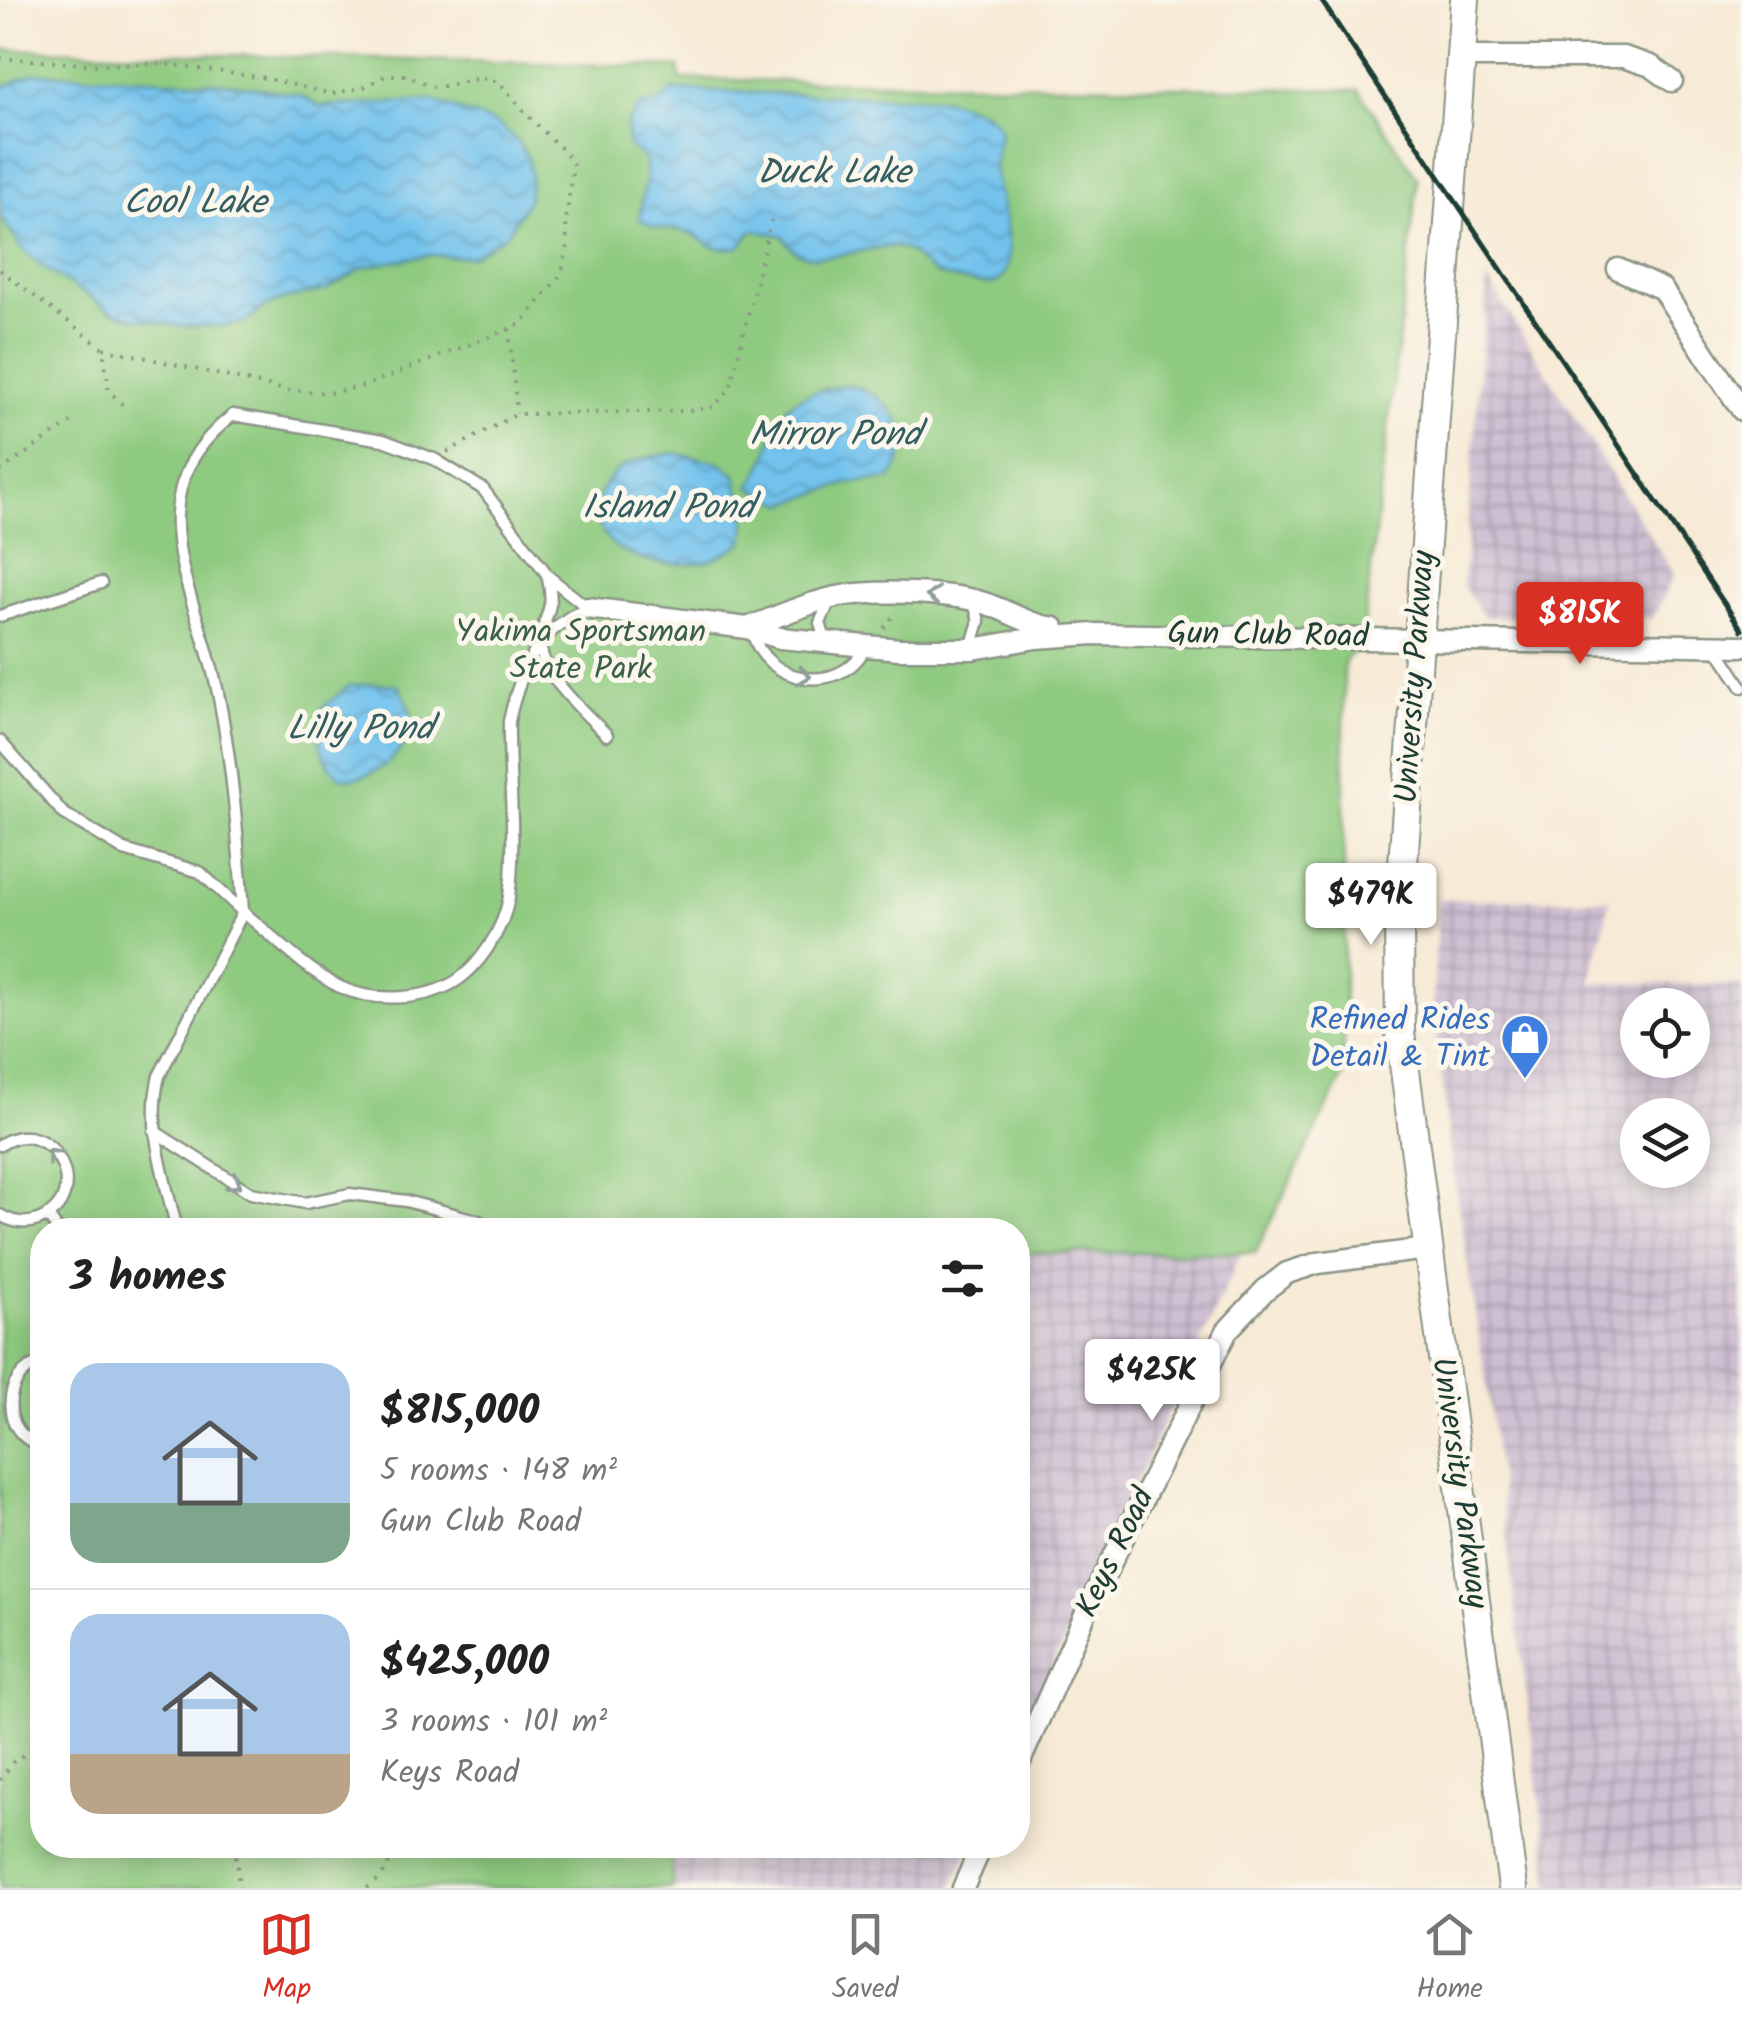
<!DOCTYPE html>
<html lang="en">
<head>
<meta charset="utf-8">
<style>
	:root { --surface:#fff; --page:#f6f6f6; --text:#222; --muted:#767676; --line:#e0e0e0; --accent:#d93025 }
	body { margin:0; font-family:Kalam,sans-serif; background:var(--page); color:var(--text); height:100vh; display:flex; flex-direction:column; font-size:38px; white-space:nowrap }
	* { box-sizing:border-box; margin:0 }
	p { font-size:32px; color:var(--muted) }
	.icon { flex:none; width:55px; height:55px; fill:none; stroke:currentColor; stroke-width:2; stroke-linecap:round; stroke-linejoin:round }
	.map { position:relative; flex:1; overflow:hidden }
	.panel { position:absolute; left:30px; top:1218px; width:1000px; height:640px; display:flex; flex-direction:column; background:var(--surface); border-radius:40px; box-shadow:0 5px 25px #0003 }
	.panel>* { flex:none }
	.controls { position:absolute; left:1620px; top:988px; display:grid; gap:20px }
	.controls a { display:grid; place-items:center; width:90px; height:90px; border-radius:50%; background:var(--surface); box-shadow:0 5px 25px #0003; font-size:50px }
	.price { position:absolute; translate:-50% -85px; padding:0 22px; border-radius:10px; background:#fff; color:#222; font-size:32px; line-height:65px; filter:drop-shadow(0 2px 5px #0008) }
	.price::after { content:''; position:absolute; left:50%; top:60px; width:30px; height:22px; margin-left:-15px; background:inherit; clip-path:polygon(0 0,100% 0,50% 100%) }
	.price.current { background:var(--accent); color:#fff }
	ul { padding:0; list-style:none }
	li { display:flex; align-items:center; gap:30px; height:250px; padding:0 40px }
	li+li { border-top:2px solid var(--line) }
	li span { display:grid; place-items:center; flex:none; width:280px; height:200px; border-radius:30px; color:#555 }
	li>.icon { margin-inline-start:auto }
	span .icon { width:120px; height:120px; fill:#fffc; stroke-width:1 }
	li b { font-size:42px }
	h2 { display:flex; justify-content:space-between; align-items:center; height:120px; padding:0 40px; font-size:42px }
	.tabs { display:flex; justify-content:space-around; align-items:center; height:140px; border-top:2px solid var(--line); background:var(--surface); font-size:28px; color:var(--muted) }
	.tabs a { display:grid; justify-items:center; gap:5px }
	.tabs .current { color:var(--accent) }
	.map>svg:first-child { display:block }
	.industrial { fill:url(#industrial-grid); fill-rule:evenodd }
	.green { fill:#8eca7f; stroke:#56845a; stroke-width:2.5 }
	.water { fill:url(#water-waves); stroke:#488090; stroke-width:2.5 }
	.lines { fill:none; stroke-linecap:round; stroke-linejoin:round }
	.service-casing { stroke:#8b9485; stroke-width:15 }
	.minor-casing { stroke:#8b9485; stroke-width:25 }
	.secondary-casing { stroke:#8b9485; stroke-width:32 }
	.path { stroke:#8b9485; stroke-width:4; stroke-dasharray:2.5 8; stroke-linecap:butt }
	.service { stroke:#fff; stroke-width:10 }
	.minor { stroke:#fff; stroke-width:20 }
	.secondary { stroke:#fff; stroke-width:28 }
	.rail { stroke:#1f3d34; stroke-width:5 }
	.oneway { stroke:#8f9e9a }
	.labels { text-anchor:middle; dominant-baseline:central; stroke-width:10; stroke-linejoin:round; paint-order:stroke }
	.park-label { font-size:32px; fill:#3b6047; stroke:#fbf7ec }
	.street-label { font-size:32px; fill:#1f3d34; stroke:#fbf7ec }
	.shop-label { font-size:32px; fill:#366cbe; stroke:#fbf7ec; text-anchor:end }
	.water-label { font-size:35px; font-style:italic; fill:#345e62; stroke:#fbf7ec }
</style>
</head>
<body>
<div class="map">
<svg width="1742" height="1888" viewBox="0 0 1742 1888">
	<defs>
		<pattern id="industrial-grid" width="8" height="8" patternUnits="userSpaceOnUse" patternTransform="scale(2.5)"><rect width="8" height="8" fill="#cdbed2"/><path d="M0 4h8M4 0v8" fill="none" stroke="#a69cab"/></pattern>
		<pattern id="water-waves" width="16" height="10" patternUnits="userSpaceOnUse" patternTransform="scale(2.5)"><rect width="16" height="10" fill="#72c2ed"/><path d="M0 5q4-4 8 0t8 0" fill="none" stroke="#5d9fc1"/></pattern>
	</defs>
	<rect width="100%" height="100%" fill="#fbf7ec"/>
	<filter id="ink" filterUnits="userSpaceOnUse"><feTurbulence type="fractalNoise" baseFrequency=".01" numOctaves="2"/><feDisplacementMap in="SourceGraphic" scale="20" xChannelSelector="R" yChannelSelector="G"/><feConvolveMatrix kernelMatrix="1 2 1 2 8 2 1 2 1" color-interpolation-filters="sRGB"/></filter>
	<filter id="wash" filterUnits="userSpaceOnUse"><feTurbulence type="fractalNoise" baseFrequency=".0048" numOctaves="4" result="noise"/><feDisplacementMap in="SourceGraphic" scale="40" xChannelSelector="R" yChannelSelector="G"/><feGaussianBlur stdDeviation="2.25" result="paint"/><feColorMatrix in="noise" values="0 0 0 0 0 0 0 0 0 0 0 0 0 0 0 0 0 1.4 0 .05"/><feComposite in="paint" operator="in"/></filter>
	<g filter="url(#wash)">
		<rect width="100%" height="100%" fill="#f7ead6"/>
		<path class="industrial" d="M 1487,279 L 1674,574 L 1653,618 L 1484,617 L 1463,586 Z
			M 1610,899 L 1590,983 L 1742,985 L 1742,1888 L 1551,1888 L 1491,1414 L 1452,1165 L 1433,1002 L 1438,900 ZM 1638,1005 L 1692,1005 L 1692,1060 L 1638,1060 ZM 1638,1115 L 1692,1115 L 1692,1170 L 1638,1170 Z
			M 1018,1253 L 1241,1253 L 1018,1742 Z
			M 672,1845 L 971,1845 L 951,1888 L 672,1888 Z"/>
		<path class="green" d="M 0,49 L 679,67 L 680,79 L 1359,90 L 1418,179 L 1362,642 L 1344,662 L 1344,1074 L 1255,1253 L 1018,1253 L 1018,1230 L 42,1230 L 42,1845 L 672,1845 L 672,1888 L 0,1888 Z"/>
		<path class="water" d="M 34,73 L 229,83 L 300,95 L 319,106 L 432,101 L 496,123 L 516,139 L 528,158 L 531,179 L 528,200 L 506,235 L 470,257 L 429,255 L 364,267 L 326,290 L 281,300 L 263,308 L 245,322 L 226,326 L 179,326 L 134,318 L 113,312 L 40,265 L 23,250 L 0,216 L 0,88 Z
			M 673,90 L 946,99 C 962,104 982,108 995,121 C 1006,134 994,151 994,165 C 995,192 1026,268 995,283 C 988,286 941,277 934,273 C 920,265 915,251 897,247 C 866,242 801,279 784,236 L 753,230 L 739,247 C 703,253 706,235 678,230 C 656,226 662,233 639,219 C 642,196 649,180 645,158 L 628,146 L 627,124 L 638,106 L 661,102 Z
			M 847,385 C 894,393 920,439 891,479 L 849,483 L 785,504 L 750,487 C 790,429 756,398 847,385 Z
			M 674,453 L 718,462 L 736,475 L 746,521 L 744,542 C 732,549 716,560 703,562 C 663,569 592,558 598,505 C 599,490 610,475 622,467 C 636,458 658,456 674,453 Z
			M 373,684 L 398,685 C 402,694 410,705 411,715 C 414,749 372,785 340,777 C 319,757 314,734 323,707 L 349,686 Z"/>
	</g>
	<g filter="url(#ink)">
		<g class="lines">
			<g class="service-casing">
				<path id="service" d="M 233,415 L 383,440 L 434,459 L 483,489 L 549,577 L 588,608 C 538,628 520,671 509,721 C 508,779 517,840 509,897 C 504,928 479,969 451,984 C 420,1001 371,1002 340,987 C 304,969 274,937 243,912 C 238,840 233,769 219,698 C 200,596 127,497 233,415 Z
					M 547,575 C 556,610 546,608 541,638 C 535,671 586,713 607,735
					M 0,616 L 101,583
					M 752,630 C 763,685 842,697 866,646
					M 826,642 L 820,623 L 830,600
					M 1715,646 L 1742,687
					M 971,648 L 979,621 L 974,603
					M 0,741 L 63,813 L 124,850 L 200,872 L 243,912 L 159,1076 C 146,1128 165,1178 177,1230
					M 154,1131 L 251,1193 L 305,1203 L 350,1194 L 406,1201 L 476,1220 L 499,1230
					M 0,1145 C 53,1110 96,1199 38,1220 C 25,1225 12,1222 0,1215
					M 47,1215 L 58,1230
					M 42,1363 C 0,1372 0,1437 42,1445"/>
			</g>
			<g class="minor-casing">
				<path id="minor" d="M 1461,57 L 1623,57 L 1651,66 L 1672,81
					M 1618,269 L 1662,289 L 1742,410
					M 588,608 L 747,628 L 780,638 L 899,649 L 973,649 L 1036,638 L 1095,634 L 1742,646
					M 747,628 C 777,617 811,601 842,596 C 877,590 947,592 981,602 C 1008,610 1025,624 1054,628
					M 1018,1766 L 1088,1608 L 1227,1331 L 1265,1290 L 1287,1273 L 1318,1263 L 1427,1249
					M 963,1888 L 982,1845"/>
			</g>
			<g class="secondary-casing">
				<path id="secondary" d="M 1465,0 L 1399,920 L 1400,1033 L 1513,1888"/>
			</g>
			<path class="path" d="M 0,58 L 97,65 L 165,64 L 265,78 L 331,94 L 364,87 L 387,75 L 405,75 L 436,88 L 482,78 L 499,82 L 531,119 L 564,151 L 573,164 L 566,220 L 567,248 L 562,273 L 521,324 L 364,386 L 328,393 L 286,390 L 103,348
				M 0,270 L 103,348 L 109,391 L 124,406
				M 509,329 L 517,413
				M 447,452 L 517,414 L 687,411 L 713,407 L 730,389 L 772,216
				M 0,471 L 77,418
				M 884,628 L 896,612
				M 0,1780 L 13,1762 L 42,1743
				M 235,1845 L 239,1888
				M 367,1888 C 384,1877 391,1865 393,1845"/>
			<use href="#service" class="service"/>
			<use href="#minor" class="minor"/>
			<use href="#secondary" class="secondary"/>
			<path class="rail" d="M 1321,0 L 1742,630"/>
		</g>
		<defs><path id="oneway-chevron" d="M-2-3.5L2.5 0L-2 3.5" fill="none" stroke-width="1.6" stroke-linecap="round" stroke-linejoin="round" transform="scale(2.5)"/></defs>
		<g class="oneway">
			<use href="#oneway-chevron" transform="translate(933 596) rotate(-178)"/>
			<use href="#oneway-chevron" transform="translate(804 676) rotate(8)"/>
			<use href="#oneway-chevron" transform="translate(53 1155) rotate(-131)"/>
			<use href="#oneway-chevron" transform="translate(235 1183) rotate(31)"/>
		</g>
	</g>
	<defs>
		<g id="shop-pin" transform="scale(2.5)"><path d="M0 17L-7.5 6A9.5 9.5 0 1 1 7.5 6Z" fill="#3f7fe0" stroke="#fbf7ec"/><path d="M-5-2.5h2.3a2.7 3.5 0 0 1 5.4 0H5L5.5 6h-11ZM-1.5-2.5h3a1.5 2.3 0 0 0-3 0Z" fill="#fff"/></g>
	</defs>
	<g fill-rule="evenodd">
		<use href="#shop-pin" x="1525" y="1038"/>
	</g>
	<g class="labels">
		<g class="park-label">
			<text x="581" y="632">Yakima Sportsman<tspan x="581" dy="37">State Park</tspan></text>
		</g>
		<g class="street-label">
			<text transform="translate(1268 636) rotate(1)">Gun Club Road</text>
			<text transform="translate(1416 677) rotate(-86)">University Parkway</text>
			<text transform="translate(1459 1483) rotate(82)">University Parkway</text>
			<text transform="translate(1116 1553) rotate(-64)">Keys Road</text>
		</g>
		<g class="shop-label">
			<text x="1490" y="1020">Refined Rides<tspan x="1490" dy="37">Detail &amp; Tint</tspan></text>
		</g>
		<g class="water-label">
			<text x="834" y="174">Duck Lake</text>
			<text x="195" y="204">Cool Lake</text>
			<text x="835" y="436">Mirror Pond</text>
			<text x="668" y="509">Island Pond</text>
			<text x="360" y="730">Lilly Pond</text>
		</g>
	</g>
</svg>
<div class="controls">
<a><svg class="icon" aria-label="locate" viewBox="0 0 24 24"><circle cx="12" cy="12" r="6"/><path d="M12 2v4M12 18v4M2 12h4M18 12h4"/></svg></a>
<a><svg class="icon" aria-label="layers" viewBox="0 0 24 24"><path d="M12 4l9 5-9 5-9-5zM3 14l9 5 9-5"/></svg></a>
</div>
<b class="price current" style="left:1580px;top:667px">$815K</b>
<b class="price" style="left:1371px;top:948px">$479K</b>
<b class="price" style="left:1152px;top:1424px">$425K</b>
<section class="panel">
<h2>3 homes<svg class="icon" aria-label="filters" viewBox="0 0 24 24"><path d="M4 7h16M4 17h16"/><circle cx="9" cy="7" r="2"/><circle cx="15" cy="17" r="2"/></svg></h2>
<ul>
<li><span style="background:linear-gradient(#a9c7e8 70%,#7fa58c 0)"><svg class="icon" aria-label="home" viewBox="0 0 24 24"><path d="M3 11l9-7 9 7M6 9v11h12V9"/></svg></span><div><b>$815,000</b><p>5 rooms · 148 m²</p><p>Gun Club Road</p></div></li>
<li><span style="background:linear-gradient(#a9c7e8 70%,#b9a48a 0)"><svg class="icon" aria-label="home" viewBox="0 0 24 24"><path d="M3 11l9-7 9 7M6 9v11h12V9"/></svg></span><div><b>$425,000</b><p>3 rooms · 101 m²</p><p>Keys Road</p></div></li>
</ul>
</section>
</div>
<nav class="tabs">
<a class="current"><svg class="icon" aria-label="map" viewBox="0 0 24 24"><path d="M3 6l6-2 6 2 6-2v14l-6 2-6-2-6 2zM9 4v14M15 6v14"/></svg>Map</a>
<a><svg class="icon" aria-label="saved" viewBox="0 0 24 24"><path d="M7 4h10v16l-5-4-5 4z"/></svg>Saved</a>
<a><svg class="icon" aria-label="home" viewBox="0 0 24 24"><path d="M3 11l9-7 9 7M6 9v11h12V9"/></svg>Home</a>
</nav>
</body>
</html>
